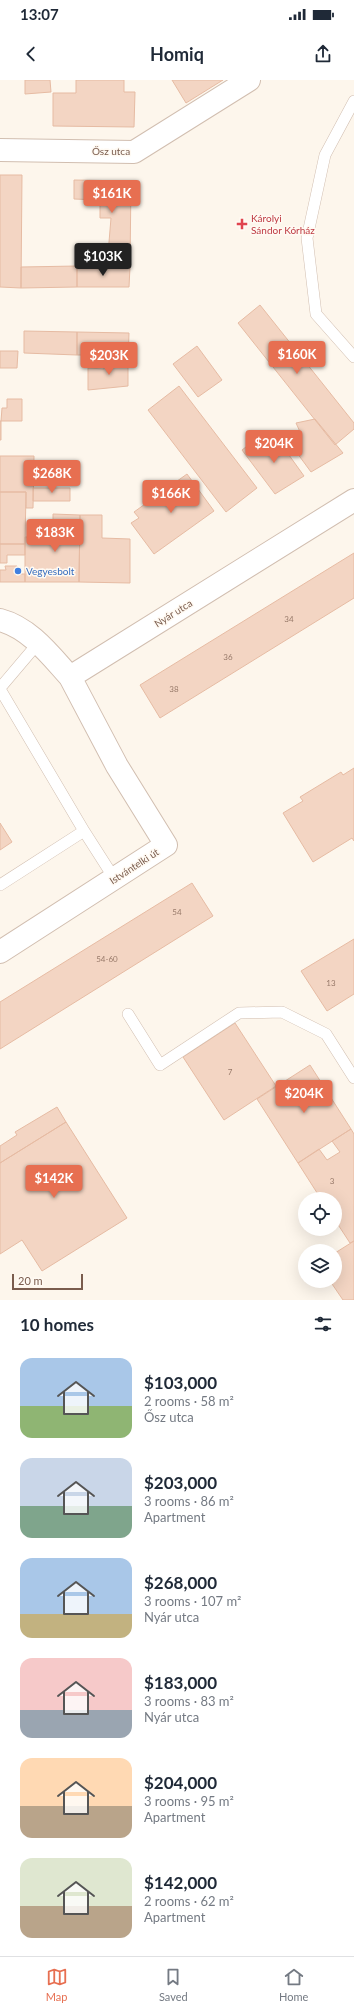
<!DOCTYPE html>
<html lang="en">
<head>
<meta charset="utf-8">
<style>
	:root { --surface:#fff; --page:#f2f2f3; --text:#1f2937; --muted:#747a83; --line:#e0e1e3; --accent:#e76f51 }
	body { margin:0; font-family:Lato,sans-serif; background:var(--page); color:var(--text); height:100vh; display:flex; flex-direction:column; font-size:15px; white-space:nowrap }
	* { box-sizing:border-box; margin:0 }
	p { font-size:13px; color:var(--muted) }
	.icon { flex:none; width:22px; height:22px; fill:none; stroke:currentColor; stroke-width:2; stroke-linecap:round; stroke-linejoin:round }
	.map { position:relative; height:1220px; overflow:hidden }
	.drawer { display:flex; flex-direction:column; background:var(--surface); flex:1 }
	.drawer>* { flex:none }
	.tools { position:absolute; left:298px; top:1112px; display:grid; gap:8px }
	.tools a { display:grid; place-items:center; width:44px; height:44px; border-radius:50%; background:var(--surface); box-shadow:0 4px 16px #0002; font-size:20px }
	.scale { position:absolute; left:12px; bottom:10px; width:71px; box-sizing:border-box; padding-left:4px; border:2px solid #7a5c4d; border-top:0; font-size:11px; line-height:14px; white-space:nowrap; color:#7a5c4d; -webkit-text-stroke:3px #fffaf3; paint-order:stroke }
	.price { position:absolute; translate:-50% -34px; padding:0 9px; border-radius:4px; background:var(--accent); color:#fff; font-size:13px; line-height:26px; filter:drop-shadow(0 1px 2px #0008) }
	.price::after { content:''; position:absolute; left:50%; top:24px; width:12px; height:9px; margin-left:-6px; background:inherit; clip-path:polygon(0 0,100% 0,50% 100%) }
	.price.active { background:#222; color:#fff }
	ul { padding:0; list-style:none }
	li { display:flex; align-items:center; gap:12px; height:100px; padding:0 20px }
	li span { display:grid; place-items:center; flex:none; width:112px; height:80px; border-radius:12px; color:#555 }
	li>.icon { margin-inline-start:auto }
	span .icon { width:48px; height:48px; fill:#fffc; stroke-width:1 }
	li b { font-size:17px }
	h2 { display:flex; justify-content:space-between; align-items:center; height:48px; padding:0 20px; font-size:17px }
	.status { display:flex; justify-content:space-between; align-items:center; height:28px; padding:0 20px; background:var(--surface); direction:ltr }
	.status svg { height:11px; fill:currentColor }
	header { display:flex; justify-content:space-between; align-items:center; height:52px; padding:0 20px; background:var(--surface); font-size:18px; font-weight:700 }
	.tabs { display:flex; justify-content:space-around; align-items:center; height:56px; border-top:1px solid var(--line); background:var(--surface); font-size:11px; color:var(--muted) }
	.tabs a { display:grid; justify-items:center; gap:2px }
	.tabs .active { color:var(--accent) }
	.map>svg:first-child { display:block }
	.building { fill:#f3d5c3; stroke:#e6bba3 }
	.lines { fill:none; stroke-linecap:round; stroke-linejoin:round }
	.service-casing { stroke:#d1beb0; stroke-width:12 }
	.minor-casing { stroke:#d1beb0; stroke-width:24 }
	.service { stroke:#fff; stroke-width:11 }
	.minor { stroke:#fff; stroke-width:22 }
	.health-dot { fill:#e0444e; stroke:#fffaf3; stroke-width:1.5 }
	.shop-dot { fill:#3f7fe0; stroke:#fffaf3; stroke-width:1.5 }
	.labels { text-anchor:middle; dominant-baseline:central; stroke-width:3; stroke-linejoin:round; paint-order:stroke }
	.number-label { font-size:8px; fill:#987a6a }
	.street-label { font-size:10px; fill:#7a5c4d; stroke:#fffaf3 }
	.health-label { font-size:10px; fill:#be3a42; stroke:#fffaf3; text-anchor:start }
	.shop-label { font-size:10px; fill:#366cbe; stroke:#fffaf3; text-anchor:start }
</style>
</head>
<body>
<div class="status"><b>13:07</b><svg viewBox="0 0 49 12"><path d="M0 12V9h3v3zM5 12V6h3v6zM10 12V3h3v9zM15 12V0h3v12zM26 1h20v11H26zM47 4h2v5h-2z"/></svg></div>
<header><svg class="icon" aria-label="back" viewBox="0 0 24 24"><path d="M15 5l-7 7 7 7"/></svg>Homiq<svg class="icon" aria-label="share" viewBox="0 0 24 24"><path d="M12 15V3M7 8l5-5 5 5M5 13v7h14v-7"/></svg></header>
<div class="map">
<svg width="354" height="1220" viewBox="0 0 354 1220">
	<rect width="100%" height="100%" fill="#fdf6ec"/>
	<path class="building" d="M 25,0 L 50,0 L 51,12 L 25,14 Z
		M 76,0 L 124,0 L 124,12 L 135,12 L 134,47 L 53,46 L 53,13 L 76,13 Z
		M 172,0 L 223,0 L 186,23 Z
		M 0,95 L 22,95 L 21,208 L 0,207 Z
		M 74,100 L 131,101 L 130,187 L 107,186 L 111,138 L 100,138 L 100,120 L 74,119 Z
		M 77,186 L 130,187 L 129,207 L 77,207 Z
		M 77,186 L 77,207 L 21,208 L 21,187 Z
		M 260,225 L 354,343 L 354,349 L 335,365 L 238,243 Z
		M 24,251 L 77,252 L 77,275 L 24,273 Z
		M 77,252 L 129,253 L 128,282 L 104,282 L 104,275 L 77,275 Z
		M 197,266 L 222,300 L 198,317 L 173,284 Z
		M 0,271 L 18,271 L 17,288 L 0,288 Z
		M 104,282 L 128,282 L 128,306 L 88,310 L 88,288 L 104,289 Z
		M 179,306 L 257,408 L 226,432 L 148,330 Z
		M 7,319 L 22,319 L 22,341 L 1,341 L 2,328 L 7,328 Z
		M 315,339 L 343,373 L 311,392 L 289,362 L 301,354 L 296,343 Z
		M 0,341 L 1,341 L 1,360 L 0,360 Z
		M 276,357 L 304,396 L 275,414 L 242,370 L 255,360 L 261,368 Z
		M 0,376 L 34,376 L 33,428 L 26,428 L 26,412 L 0,412 Z
		M 187,394 L 214,431 L 154,474 L 131,443 L 139,438 L 134,432 Z
		M 33,408 L 70,408 L 70,421 L 33,421 Z
		M 0,412 L 26,412 L 25,464 L 0,464 Z
		M 53,434 L 80,435 L 79,502 L 25,502 L 25,457 L 53,457 Z
		M 80,435 L 102,435 L 102,458 L 130,459 L 130,503 L 79,502 Z
		M 0,464 L 25,464 L 25,475 L 7,475 L 7,483 L 0,483 Z
		M 354,473 L 354,518 L 160,638 L 140,605 Z
		M 5,486 L 17,486 L 17,494 L 25,494 L 25,502 L 0,502 L 0,490 L 6,490 Z
		M 354,688 L 354,761 L 352,758 L 313,782 L 283,733 L 303,721 L 300,717 L 341,692 L 343,695 Z
		M 0,743 L 12,762 L 0,770 Z
		M 192,803 L 213,836 L 0,969 L 0,922 Z
		M 354,859 L 354,914 L 327,931 L 301,891 Z
		M 235,943 L 276,1006 L 224,1040 L 183,977 Z
		M 310,985 L 351,1049 L 298,1083 L 257,1019 Z
		M 57,1027 L 66,1042 L 0,1083 L 0,1066 L 17,1055 L 15,1052 Z
		M 66,1042 L 127,1138 L 42,1191 L 22,1160 L 0,1174 L 0,1083 Z
		M 351,1049 L 354,1054 L 354,1161 L 350,1163 L 335,1140 L 335,1119 L 321,1119 L 298,1083 L 319,1069 L 327,1080 L 340,1072 L 332,1061 Z
		M 354,1161 L 354,1220 L 343,1220 L 330,1201 L 335,1201 L 335,1173 Z"/>
	<g class="lines">
		<g class="service-casing">
			<path id="service" d="M 354,21 L 325,75 L 307,158 L 316,234 L 354,277
				M 0,608 L 39,562
				M 0,609 L 84,751 L 0,805
				M 84,751 L 114,798
				M 128,934 L 160,985 L 239,933 L 282,932 L 326,954 L 354,998"/>
		</g>
		<g class="minor-casing">
			<path id="minor" d="M 0,70 L 134,72 L 249,0
				M 0,540 C 30,548 50,575 70,597 L 354,420
				M 0,872 L 166,765 L 117,686 L 70,597"/>
		</g>
		<use href="#service" class="service"/>
		<use href="#minor" class="minor"/>
	</g>
	<path class="health-dot" d="M240 138h4v4h4v4h-4v4h-4v-4h-4v-4h4z"/>
	<circle class="shop-dot" cx="18" cy="491" r="4"/>
	<g class="labels">
		<g class="number-label">
			<text x="289" y="539">34</text>
			<text x="228" y="577">36</text>
			<text x="174" y="609">38</text>
			<text x="177" y="832">54</text>
			<text x="107" y="879">54-60</text>
			<text x="331" y="903">13</text>
			<text x="230" y="992">7</text>
			<text x="332" y="1101">3</text>
		</g>
		<g class="street-label">
			<text x="111" y="71">Ősz utca</text>
			<text transform="translate(173 533) rotate(-32)">Nyár utca</text>
			<text transform="translate(134 786) rotate(-33)">Istvántelki út</text>
		</g>
		<g class="health-label">
			<text x="251" y="138">Károlyi<tspan x="251" dy="12">Sándor Kórház</tspan></text>
		</g>
		<g class="shop-label">
			<text x="26" y="491">Vegyesbolt</text>
		</g>
	</g>
</svg>
<div class="tools">
<a><svg class="icon" aria-label="locate" viewBox="0 0 24 24"><circle cx="12" cy="12" r="6"/><path d="M12 2v4M12 18v4M2 12h4M18 12h4"/></svg></a>
<a><svg class="icon" aria-label="layers" viewBox="0 0 24 24"><path d="M12 4l9 5-9 5-9-5zM3 14l9 5 9-5"/></svg></a>
</div>
<div class="scale">20 m</div>
<b class="price" style="left:112px;top:134px">$161K</b>
<b class="price active" style="left:103px;top:197px">$103K</b>
<b class="price" style="left:297px;top:295px">$160K</b>
<b class="price" style="left:109px;top:296px">$203K</b>
<b class="price" style="left:274px;top:384px">$204K</b>
<b class="price" style="left:52px;top:414px">$268K</b>
<b class="price" style="left:171px;top:434px">$166K</b>
<b class="price" style="left:55px;top:473px">$183K</b>
<b class="price" style="left:304px;top:1034px">$204K</b>
<b class="price" style="left:54px;top:1119px">$142K</b>
</div>
<section class="drawer">
<h2>10 homes<svg class="icon" aria-label="filters" viewBox="0 0 24 24"><path d="M4 7h16M4 17h16"/><circle cx="9" cy="7" r="2"/><circle cx="15" cy="17" r="2"/></svg></h2>
<ul>
<li><span style="background:linear-gradient(#a9c7e8 60%,#8fb573 0)"><svg class="icon" aria-label="home" viewBox="0 0 24 24"><path d="M3 11l9-7 9 7M6 9v11h12V9"/></svg></span><div><b>$103,000</b><p>2 rooms · 58 m²</p><p>Ősz utca</p></div></li>
<li><span style="background:linear-gradient(#c9d6e8 60%,#7fa58c 0)"><svg class="icon" aria-label="home" viewBox="0 0 24 24"><path d="M3 11l9-7 9 7M6 9v11h12V9"/></svg></span><div><b>$203,000</b><p>3 rooms · 86 m²</p><p>Apartment</p></div></li>
<li><span style="background:linear-gradient(#a9c7e8 70%,#c2b280 0)"><svg class="icon" aria-label="home" viewBox="0 0 24 24"><path d="M3 11l9-7 9 7M6 9v11h12V9"/></svg></span><div><b>$268,000</b><p>3 rooms · 107 m²</p><p>Nyár utca</p></div></li>
<li><span style="background:linear-gradient(#f6c9c9 65%,#9aa5b1 0)"><svg class="icon" aria-label="home" viewBox="0 0 24 24"><path d="M3 11l9-7 9 7M6 9v11h12V9"/></svg></span><div><b>$183,000</b><p>3 rooms · 83 m²</p><p>Nyár utca</p></div></li>
<li><span style="background:linear-gradient(#ffd9b3 60%,#b9a48a 0)"><svg class="icon" aria-label="home" viewBox="0 0 24 24"><path d="M3 11l9-7 9 7M6 9v11h12V9"/></svg></span><div><b>$204,000</b><p>3 rooms · 95 m²</p><p>Apartment</p></div></li>
<li><span style="background:linear-gradient(#dfe7d0 60%,#b9a48a 0)"><svg class="icon" aria-label="home" viewBox="0 0 24 24"><path d="M3 11l9-7 9 7M6 9v11h12V9"/></svg></span><div><b>$142,000</b><p>2 rooms · 62 m²</p><p>Apartment</p></div></li>
</ul>
</section>
<nav class="tabs">
<a class="active"><svg class="icon" aria-label="map" viewBox="0 0 24 24"><path d="M3 6l6-2 6 2 6-2v14l-6 2-6-2-6 2zM9 4v14M15 6v14"/></svg>Map</a>
<a><svg class="icon" aria-label="saved" viewBox="0 0 24 24"><path d="M7 4h10v16l-5-4-5 4z"/></svg>Saved</a>
<a><svg class="icon" aria-label="home" viewBox="0 0 24 24"><path d="M3 11l9-7 9 7M6 9v11h12V9"/></svg>Home</a>
</nav>
</body>
</html>
